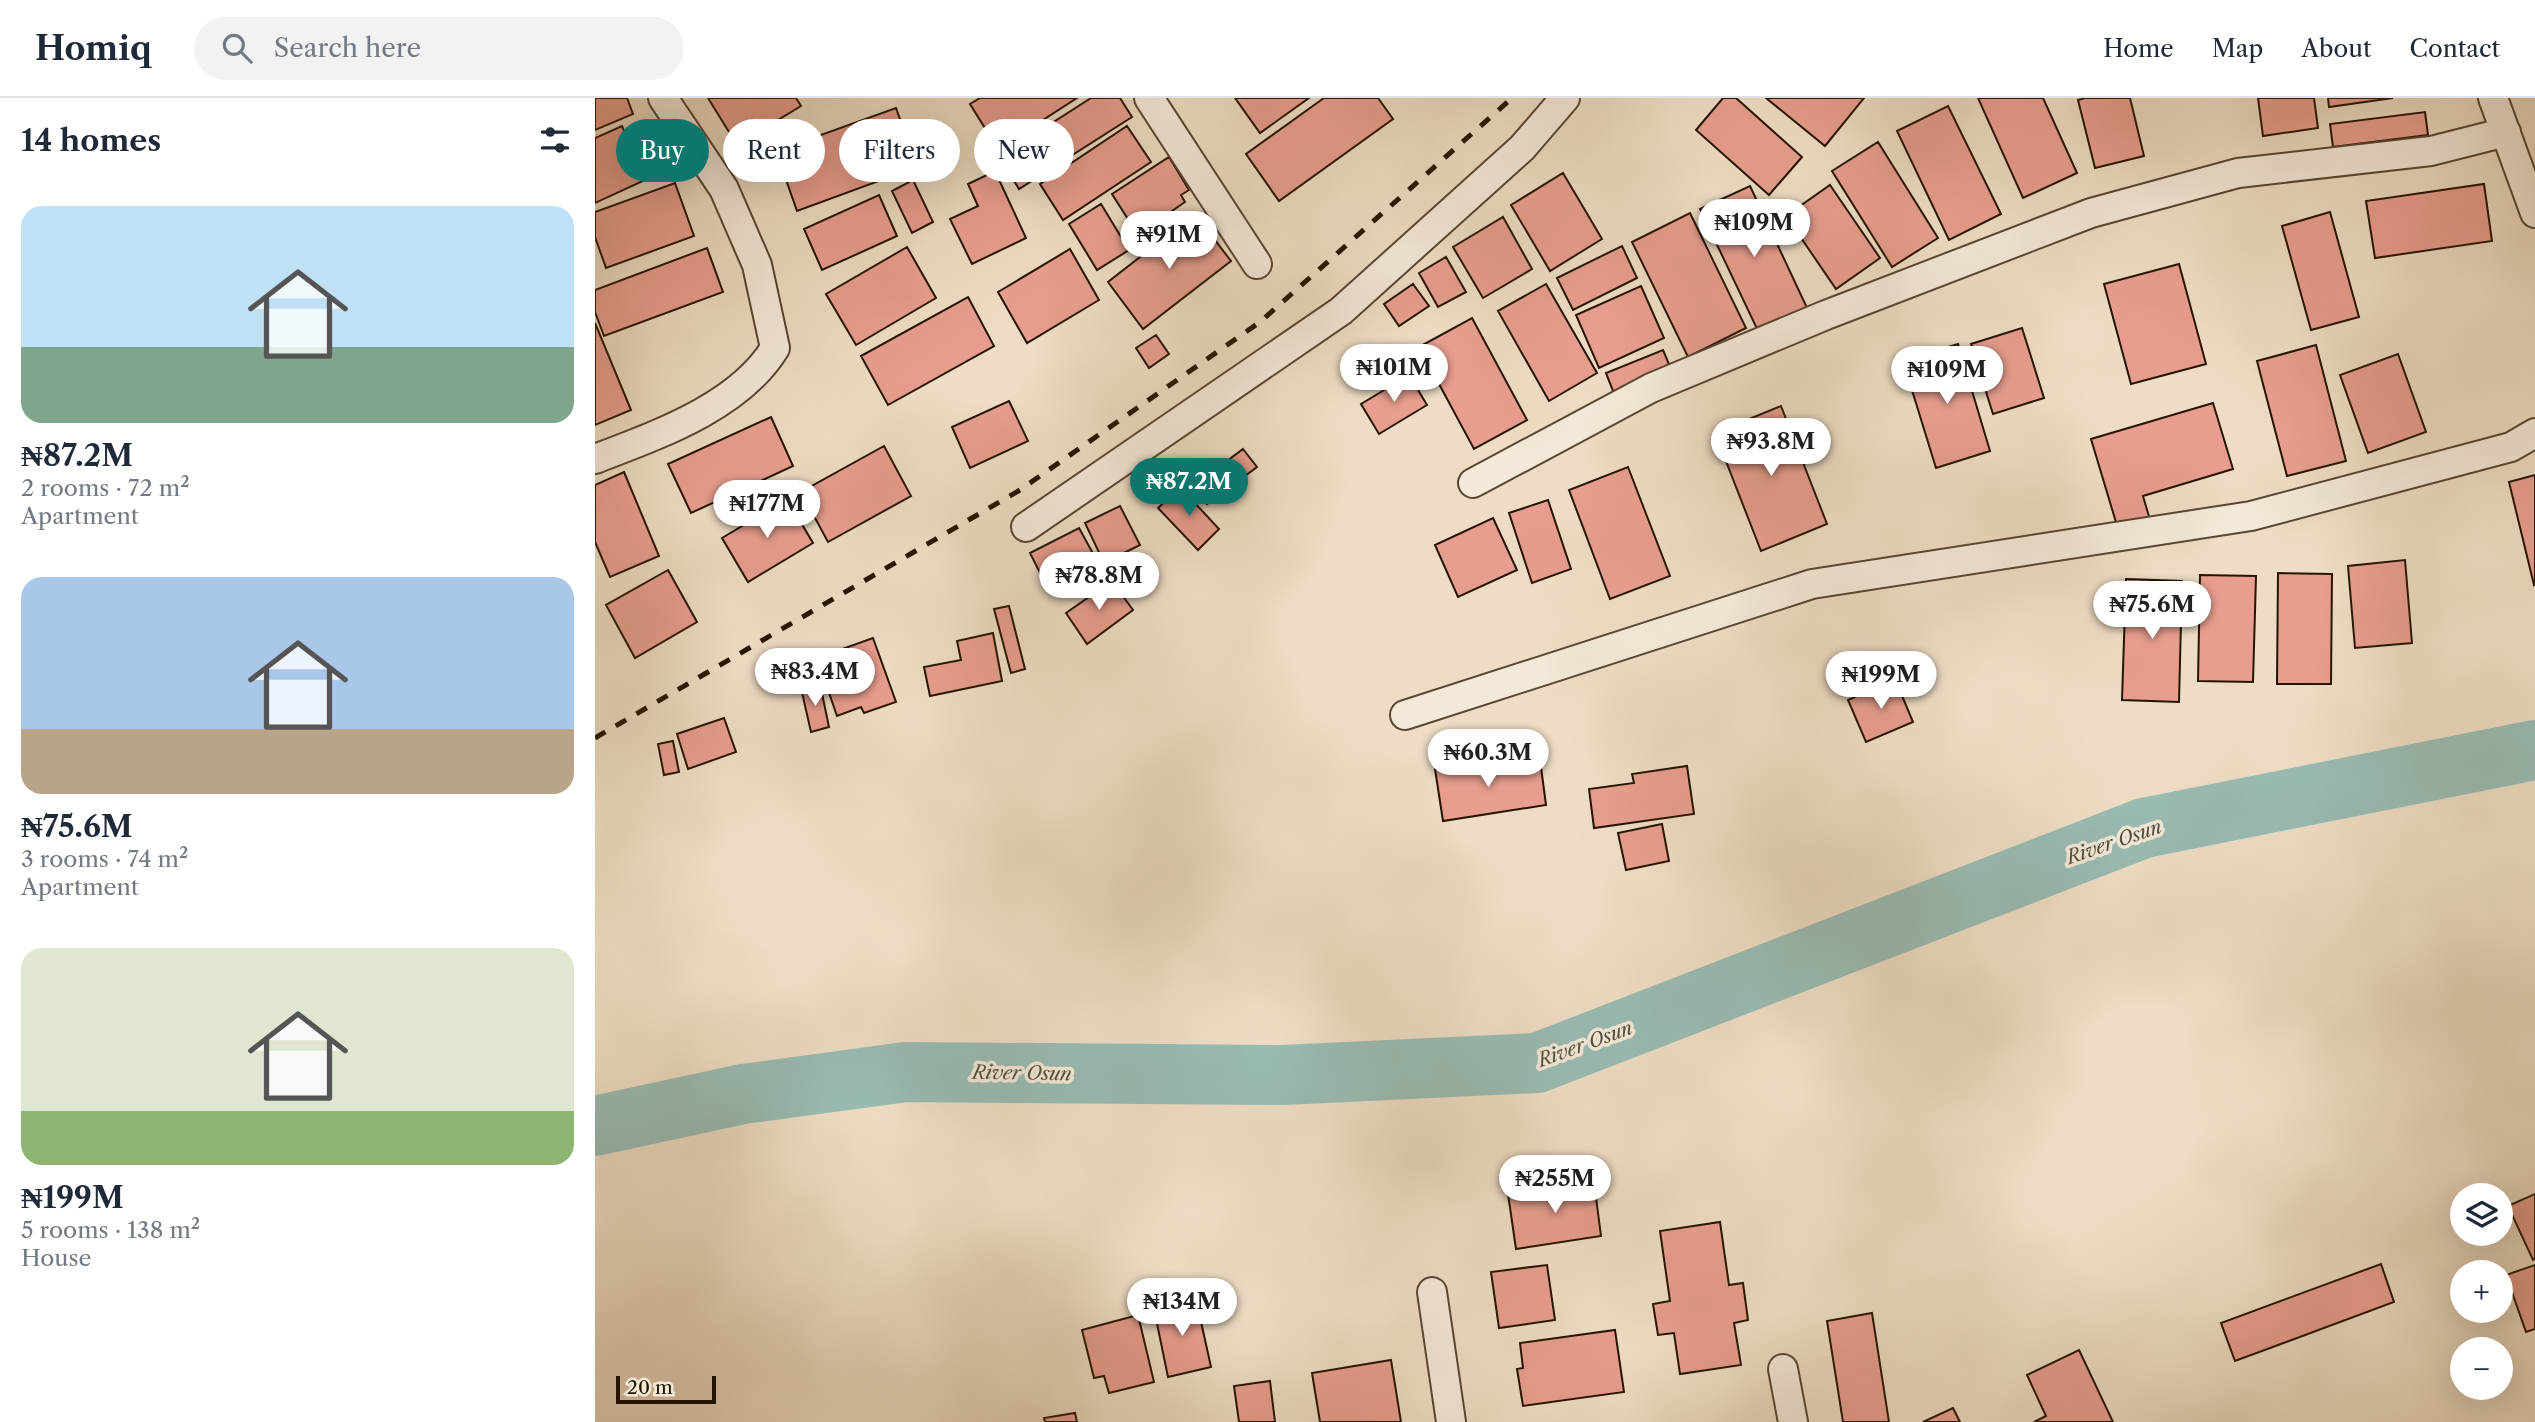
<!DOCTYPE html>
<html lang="en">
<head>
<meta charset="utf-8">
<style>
	:root { --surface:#fff; --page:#f2f2f3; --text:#1f2937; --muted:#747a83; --line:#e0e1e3; --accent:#0f766e }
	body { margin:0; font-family:"Libre Caslon Text",serif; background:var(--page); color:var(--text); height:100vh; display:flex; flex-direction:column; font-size:26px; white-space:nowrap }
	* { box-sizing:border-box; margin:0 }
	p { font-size:23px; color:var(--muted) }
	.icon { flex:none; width:38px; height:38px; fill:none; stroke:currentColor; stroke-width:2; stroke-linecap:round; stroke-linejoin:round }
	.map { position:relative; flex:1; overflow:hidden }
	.panel { display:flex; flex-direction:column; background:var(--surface); width:595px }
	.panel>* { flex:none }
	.top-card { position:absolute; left:21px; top:21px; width:665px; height:63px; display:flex; gap:14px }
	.fabs { position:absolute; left:1855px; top:1085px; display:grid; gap:14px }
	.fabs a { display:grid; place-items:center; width:63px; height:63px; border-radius:50%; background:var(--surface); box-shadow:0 7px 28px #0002; font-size:35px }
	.scale { position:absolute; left:21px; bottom:18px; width:100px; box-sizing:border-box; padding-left:7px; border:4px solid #251400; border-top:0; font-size:19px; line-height:24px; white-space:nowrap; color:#251400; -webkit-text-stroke:5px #f4e9d9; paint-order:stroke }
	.price { position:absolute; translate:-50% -60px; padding:0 16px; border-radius:24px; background:#fff; color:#222; font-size:23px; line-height:46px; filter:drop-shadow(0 2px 4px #0008) }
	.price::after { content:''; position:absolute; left:50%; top:42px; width:21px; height:16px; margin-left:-10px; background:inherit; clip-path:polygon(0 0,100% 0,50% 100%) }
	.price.current { background:var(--accent); color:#fff }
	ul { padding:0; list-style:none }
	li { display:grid; align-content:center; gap:14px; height:371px; padding:0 21px }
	li span { display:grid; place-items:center; height:217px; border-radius:21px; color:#555 }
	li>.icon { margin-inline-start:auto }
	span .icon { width:126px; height:126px; fill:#fffc; stroke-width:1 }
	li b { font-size:30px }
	h2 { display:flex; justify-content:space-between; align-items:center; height:84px; padding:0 21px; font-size:30px }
	.pill { padding:0 24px; border-radius:32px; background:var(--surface); box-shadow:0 7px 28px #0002; font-size:24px; line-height:63px }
	.pill.current { background:var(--accent); color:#fff }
	header { display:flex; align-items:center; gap:42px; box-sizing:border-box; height:98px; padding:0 35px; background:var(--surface); border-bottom:2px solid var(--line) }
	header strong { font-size:33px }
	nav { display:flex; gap:38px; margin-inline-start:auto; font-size:24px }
	.search { width:490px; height:63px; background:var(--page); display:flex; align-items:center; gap:18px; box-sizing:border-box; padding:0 24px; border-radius:38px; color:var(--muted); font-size:26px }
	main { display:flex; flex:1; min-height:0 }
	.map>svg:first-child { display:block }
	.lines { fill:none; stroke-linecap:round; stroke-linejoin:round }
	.river { stroke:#99bcb3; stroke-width:60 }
	.building { fill:#e89e8f; stroke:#251400; stroke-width:2 }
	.minor-casing { stroke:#574631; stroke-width:32 }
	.minor { stroke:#f4e9d9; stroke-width:28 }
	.rail { stroke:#251400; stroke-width:5; stroke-dasharray:12 12; stroke-linecap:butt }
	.labels { text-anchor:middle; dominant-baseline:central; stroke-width:7; stroke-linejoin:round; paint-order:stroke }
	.water-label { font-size:19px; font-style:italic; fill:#4e4f3f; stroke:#f4e9d9 }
</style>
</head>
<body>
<header>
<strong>Homiq</strong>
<div class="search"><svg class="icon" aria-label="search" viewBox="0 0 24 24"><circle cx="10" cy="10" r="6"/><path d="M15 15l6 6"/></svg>Search here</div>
<nav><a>Home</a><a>Map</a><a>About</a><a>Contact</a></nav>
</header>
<main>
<section class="panel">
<h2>14 homes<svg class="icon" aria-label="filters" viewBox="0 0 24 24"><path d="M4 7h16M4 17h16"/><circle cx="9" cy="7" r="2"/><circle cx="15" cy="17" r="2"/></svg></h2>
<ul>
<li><span style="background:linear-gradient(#bfe0f5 65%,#7fa58c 0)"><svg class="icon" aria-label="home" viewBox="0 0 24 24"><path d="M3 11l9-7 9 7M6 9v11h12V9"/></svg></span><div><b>₦87.2M</b><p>2 rooms · 72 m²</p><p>Apartment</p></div></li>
<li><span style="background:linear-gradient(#a9c7e8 70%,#b9a48a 0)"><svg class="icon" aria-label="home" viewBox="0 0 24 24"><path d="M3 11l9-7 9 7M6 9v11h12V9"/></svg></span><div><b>₦75.6M</b><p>3 rooms · 74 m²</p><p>Apartment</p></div></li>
<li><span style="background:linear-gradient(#dfe7d0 75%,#8fb573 0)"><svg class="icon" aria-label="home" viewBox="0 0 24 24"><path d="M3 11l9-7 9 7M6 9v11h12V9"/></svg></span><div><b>₦199M</b><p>5 rooms · 138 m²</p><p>House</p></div></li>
</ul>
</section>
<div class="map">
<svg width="1940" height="1324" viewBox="0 0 1940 1324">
	<rect width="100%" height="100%" fill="#eeddc4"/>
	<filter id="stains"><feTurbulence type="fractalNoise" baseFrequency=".00286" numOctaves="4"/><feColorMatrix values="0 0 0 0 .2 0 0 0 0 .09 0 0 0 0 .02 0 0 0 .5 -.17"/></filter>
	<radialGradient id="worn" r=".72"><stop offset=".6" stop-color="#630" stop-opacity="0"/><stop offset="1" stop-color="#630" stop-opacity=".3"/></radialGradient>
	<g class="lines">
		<path class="river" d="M 0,1028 L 148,996 L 311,974 L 688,977 L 942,965 L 1549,730 L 1940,652"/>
	</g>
	<path class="building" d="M 0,0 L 32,0 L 38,16 L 0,32 Z
		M 113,0 L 201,0 L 206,8 L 142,47 Z
		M 385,0 L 482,0 L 403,51 L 375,6 Z
		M 496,0 L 525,0 L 537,19 L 424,91 L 404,59 Z
		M 640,0 L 714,0 L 665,35 Z
		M 729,0 L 783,0 L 798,21 L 684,103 L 651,56 Z
		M 1128,0 L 1141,0 L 1207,59 L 1174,97 L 1101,32 Z
		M 1171,0 L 1269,0 L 1230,48 Z
		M 1383,0 L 1448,0 L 1482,75 L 1428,100 Z
		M 1490,0 L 1535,0 L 1549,58 L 1500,70 L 1483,2 Z
		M 1663,0 L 1719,0 L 1723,30 L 1668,38 Z
		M 1733,0 L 1798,0 L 1734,9 Z
		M 1353,8 L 1406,116 L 1354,142 L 1302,33 Z
		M 301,10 L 322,69 L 202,113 L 181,53 Z
		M 1830,14 L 1833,37 L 1738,49 L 1735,26 Z
		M 27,28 L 50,82 L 0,105 L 0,40 Z
		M 532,28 L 556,64 L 468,122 L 445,86 Z
		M 1283,44 L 1343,140 L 1297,169 L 1237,73 Z
		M 574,59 L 594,92 L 586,97 L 590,104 L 577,113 L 580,118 L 545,140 L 517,96 Z
		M 400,73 L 431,140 L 377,166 L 355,121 L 383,108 L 373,86 Z
		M 968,75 L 1007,141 L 955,173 L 916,107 Z
		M 318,82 L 338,124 L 317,135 L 297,93 Z
		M 80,85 L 99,138 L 11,170 L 0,139 L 0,114 Z
		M 1889,86 L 1897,143 L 1780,160 L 1771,103 Z
		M 1235,87 L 1285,160 L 1241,191 L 1191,118 Z
		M 1155,88 L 1213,212 L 1164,235 L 1105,111 Z
		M 284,97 L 302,138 L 227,172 L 209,131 Z
		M 506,106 L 534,152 L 502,172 L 474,126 Z
		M 1735,114 L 1764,219 L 1716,232 L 1687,128 Z
		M 1095,115 L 1151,230 L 1093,259 L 1037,144 Z
		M 600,116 L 636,163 L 548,231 L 513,184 Z
		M 908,119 L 937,171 L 888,200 L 858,149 Z
		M 1027,148 L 1042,180 L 978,212 L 962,180 Z
		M 312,149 L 341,200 L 261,247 L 231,196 Z
		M 112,150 L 128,194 L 9,238 L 0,214 L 0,192 Z
		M 475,151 L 504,202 L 432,245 L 403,194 Z
		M 851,159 L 871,194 L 843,209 L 824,175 Z
		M 1584,166 L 1611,266 L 1536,286 L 1509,186 Z
		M 818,186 L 834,208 L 804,228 L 789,206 Z
		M 951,186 L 1002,275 L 954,303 L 903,213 Z
		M 1046,188 L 1069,240 L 1004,270 L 981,217 Z
		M 373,199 L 399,248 L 293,307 L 266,258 Z
		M 877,220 L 932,322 L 879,351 L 824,249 Z
		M 0,225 L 36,312 L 0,327 Z
		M 1427,230 L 1449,300 L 1398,316 L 1376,246 Z
		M 561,237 L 574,256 L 554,270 L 541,250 Z
		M 1363,246 L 1395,353 L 1341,370 L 1308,263 Z
		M 1721,247 L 1751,363 L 1692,378 L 1662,263 Z
		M 1068,252 L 1078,276 L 1020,298 L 1011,275 Z
		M 1803,256 L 1831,334 L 1773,355 L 1745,277 Z
		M 814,277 L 832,307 L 784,336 L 766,306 Z
		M 414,303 L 433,343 L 375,370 L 357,329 Z
		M 1618,305 L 1638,371 L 1548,398 L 1555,422 L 1523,431 L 1496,341 Z
		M 1186,308 L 1232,426 L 1166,453 L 1120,335 Z
		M 176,319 L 198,368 L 96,415 L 73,366 Z
		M 289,348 L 316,398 L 233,444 L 206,394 Z
		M 648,351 L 662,369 L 612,406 L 599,388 Z
		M 1033,369 L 1075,478 L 1015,501 L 974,392 Z
		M 29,374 L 64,458 L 15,479 L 0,444 L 0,387 Z
		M 1940,377 L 1940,486 L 1939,487 L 1914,384 Z
		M 585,389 L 624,431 L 603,452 L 563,410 Z
		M 192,401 L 218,445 L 153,484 L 127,440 Z
		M 953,402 L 976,471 L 937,485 L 914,415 Z
		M 525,408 L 545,447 L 509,465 L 490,425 Z
		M 898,420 L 922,472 L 863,499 L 840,447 Z
		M 484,430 L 500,459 L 450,485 L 435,455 Z
		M 1810,462 L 1817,545 L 1760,550 L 1753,468 Z
		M 73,472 L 102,524 L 40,560 L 11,507 Z
		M 1683,475 L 1737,476 L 1736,586 L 1682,586 Z
		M 1605,477 L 1661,478 L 1658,584 L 1603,583 Z
		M 1531,481 L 1587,483 L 1584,604 L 1527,602 Z
		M 517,483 L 538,512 L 492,546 L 471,515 Z
		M 414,508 L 430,571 L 416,575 L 399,511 Z
		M 398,535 L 407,583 L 335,598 L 329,569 L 366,562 L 362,543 Z
		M 278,540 L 301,604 L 269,615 L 266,609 L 242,618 L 222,560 Z
		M 1300,581 L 1318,624 L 1271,644 L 1253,602 Z
		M 225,586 L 234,629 L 216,634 L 206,590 Z
		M 129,620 L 141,654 L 93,671 L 82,636 Z
		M 78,643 L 84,674 L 69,677 L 63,646 Z
		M 918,659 L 921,673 L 946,669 L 951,707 L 848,723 L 840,671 Z
		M 1092,668 L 1099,716 L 999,730 L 994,691 L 1039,685 L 1037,676 Z
		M 1067,726 L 1074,763 L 1031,772 L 1023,735 Z
		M 999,1084 L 1006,1138 L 921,1151 L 913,1096 Z
		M 1940,1096 L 1940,1161 L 1938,1162 L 1913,1108 Z
		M 1125,1124 L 1134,1187 L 1148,1185 L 1153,1222 L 1139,1225 L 1146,1267 L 1085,1276 L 1079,1235 L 1063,1237 L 1058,1206 L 1075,1203 L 1065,1133 Z
		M 1786,1166 L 1799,1204 L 1640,1263 L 1626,1225 Z
		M 952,1167 L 960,1222 L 904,1230 L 896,1174 Z
		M 1940,1167 L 1940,1231 L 1931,1234 L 1911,1177 Z
		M 601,1201 L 616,1269 L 573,1279 L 559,1211 Z
		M 1277,1215 L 1294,1324 L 1248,1324 L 1232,1223 Z
		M 543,1217 L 559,1284 L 514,1295 L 509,1278 L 499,1280 L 487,1232 Z
		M 1020,1232 L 1029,1294 L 928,1308 L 922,1271 L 928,1270 L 925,1245 Z
		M 1484,1252 L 1518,1324 L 1439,1324 L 1451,1318 L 1432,1277 Z
		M 796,1262 L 806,1324 L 725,1324 L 717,1275 Z
		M 675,1283 L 680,1324 L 644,1324 L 639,1288 Z
		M 1358,1310 L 1365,1324 L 1328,1324 Z
		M 480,1315 L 482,1324 L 450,1324 L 449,1320 Z"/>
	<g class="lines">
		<g class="minor-casing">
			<path id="minor" d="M 554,0 L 662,166
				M 1898,0 L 1940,115
				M 0,361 C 62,337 144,309 180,250 L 162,167 L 129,91 L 68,0
				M 878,385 L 1056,290 L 1231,217 L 1496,115 L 1643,75 L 1836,53 L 1911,34
				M 431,429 L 746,213 L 927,50 L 970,0
				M 810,617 L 1217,486 L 1656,418 L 1916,349 L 1940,335
				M 837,1194 L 856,1324
				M 1188,1271 L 1198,1324"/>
		</g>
		<use href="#minor" class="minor"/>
		<path class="rail" d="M 0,640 L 425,392 L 665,224 L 917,0"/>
	</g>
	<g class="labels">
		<g class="water-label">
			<text transform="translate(1519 744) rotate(-19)">River Osun</text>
			<text transform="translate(990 946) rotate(-20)">River Osun</text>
			<text transform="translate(427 975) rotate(1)">River Osun</text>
		</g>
	</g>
	<rect width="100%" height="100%" filter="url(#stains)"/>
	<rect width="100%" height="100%" fill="url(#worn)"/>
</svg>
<div class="fabs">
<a><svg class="icon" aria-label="layers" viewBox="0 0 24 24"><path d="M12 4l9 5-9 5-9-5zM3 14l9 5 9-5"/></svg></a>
<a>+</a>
<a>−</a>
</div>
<div class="scale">20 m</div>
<b class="price" style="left:1159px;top:161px">₦109M</b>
<b class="price" style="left:574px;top:173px">₦91M</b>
<b class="price" style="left:799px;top:306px">₦101M</b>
<b class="price" style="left:1352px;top:308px">₦109M</b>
<b class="price" style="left:1176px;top:380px">₦93.8M</b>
<b class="price current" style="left:594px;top:420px">₦87.2M</b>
<b class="price" style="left:172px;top:442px">₦177M</b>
<b class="price" style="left:504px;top:514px">₦78.8M</b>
<b class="price" style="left:1557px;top:543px">₦75.6M</b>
<b class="price" style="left:220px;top:610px">₦83.4M</b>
<b class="price" style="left:1286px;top:613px">₦199M</b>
<b class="price" style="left:893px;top:691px">₦60.3M</b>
<b class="price" style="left:960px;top:1117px">₦255M</b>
<b class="price" style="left:587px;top:1240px">₦134M</b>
<div class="top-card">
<a class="pill current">Buy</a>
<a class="pill">Rent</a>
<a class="pill">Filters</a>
<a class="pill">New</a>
</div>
</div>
</main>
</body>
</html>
